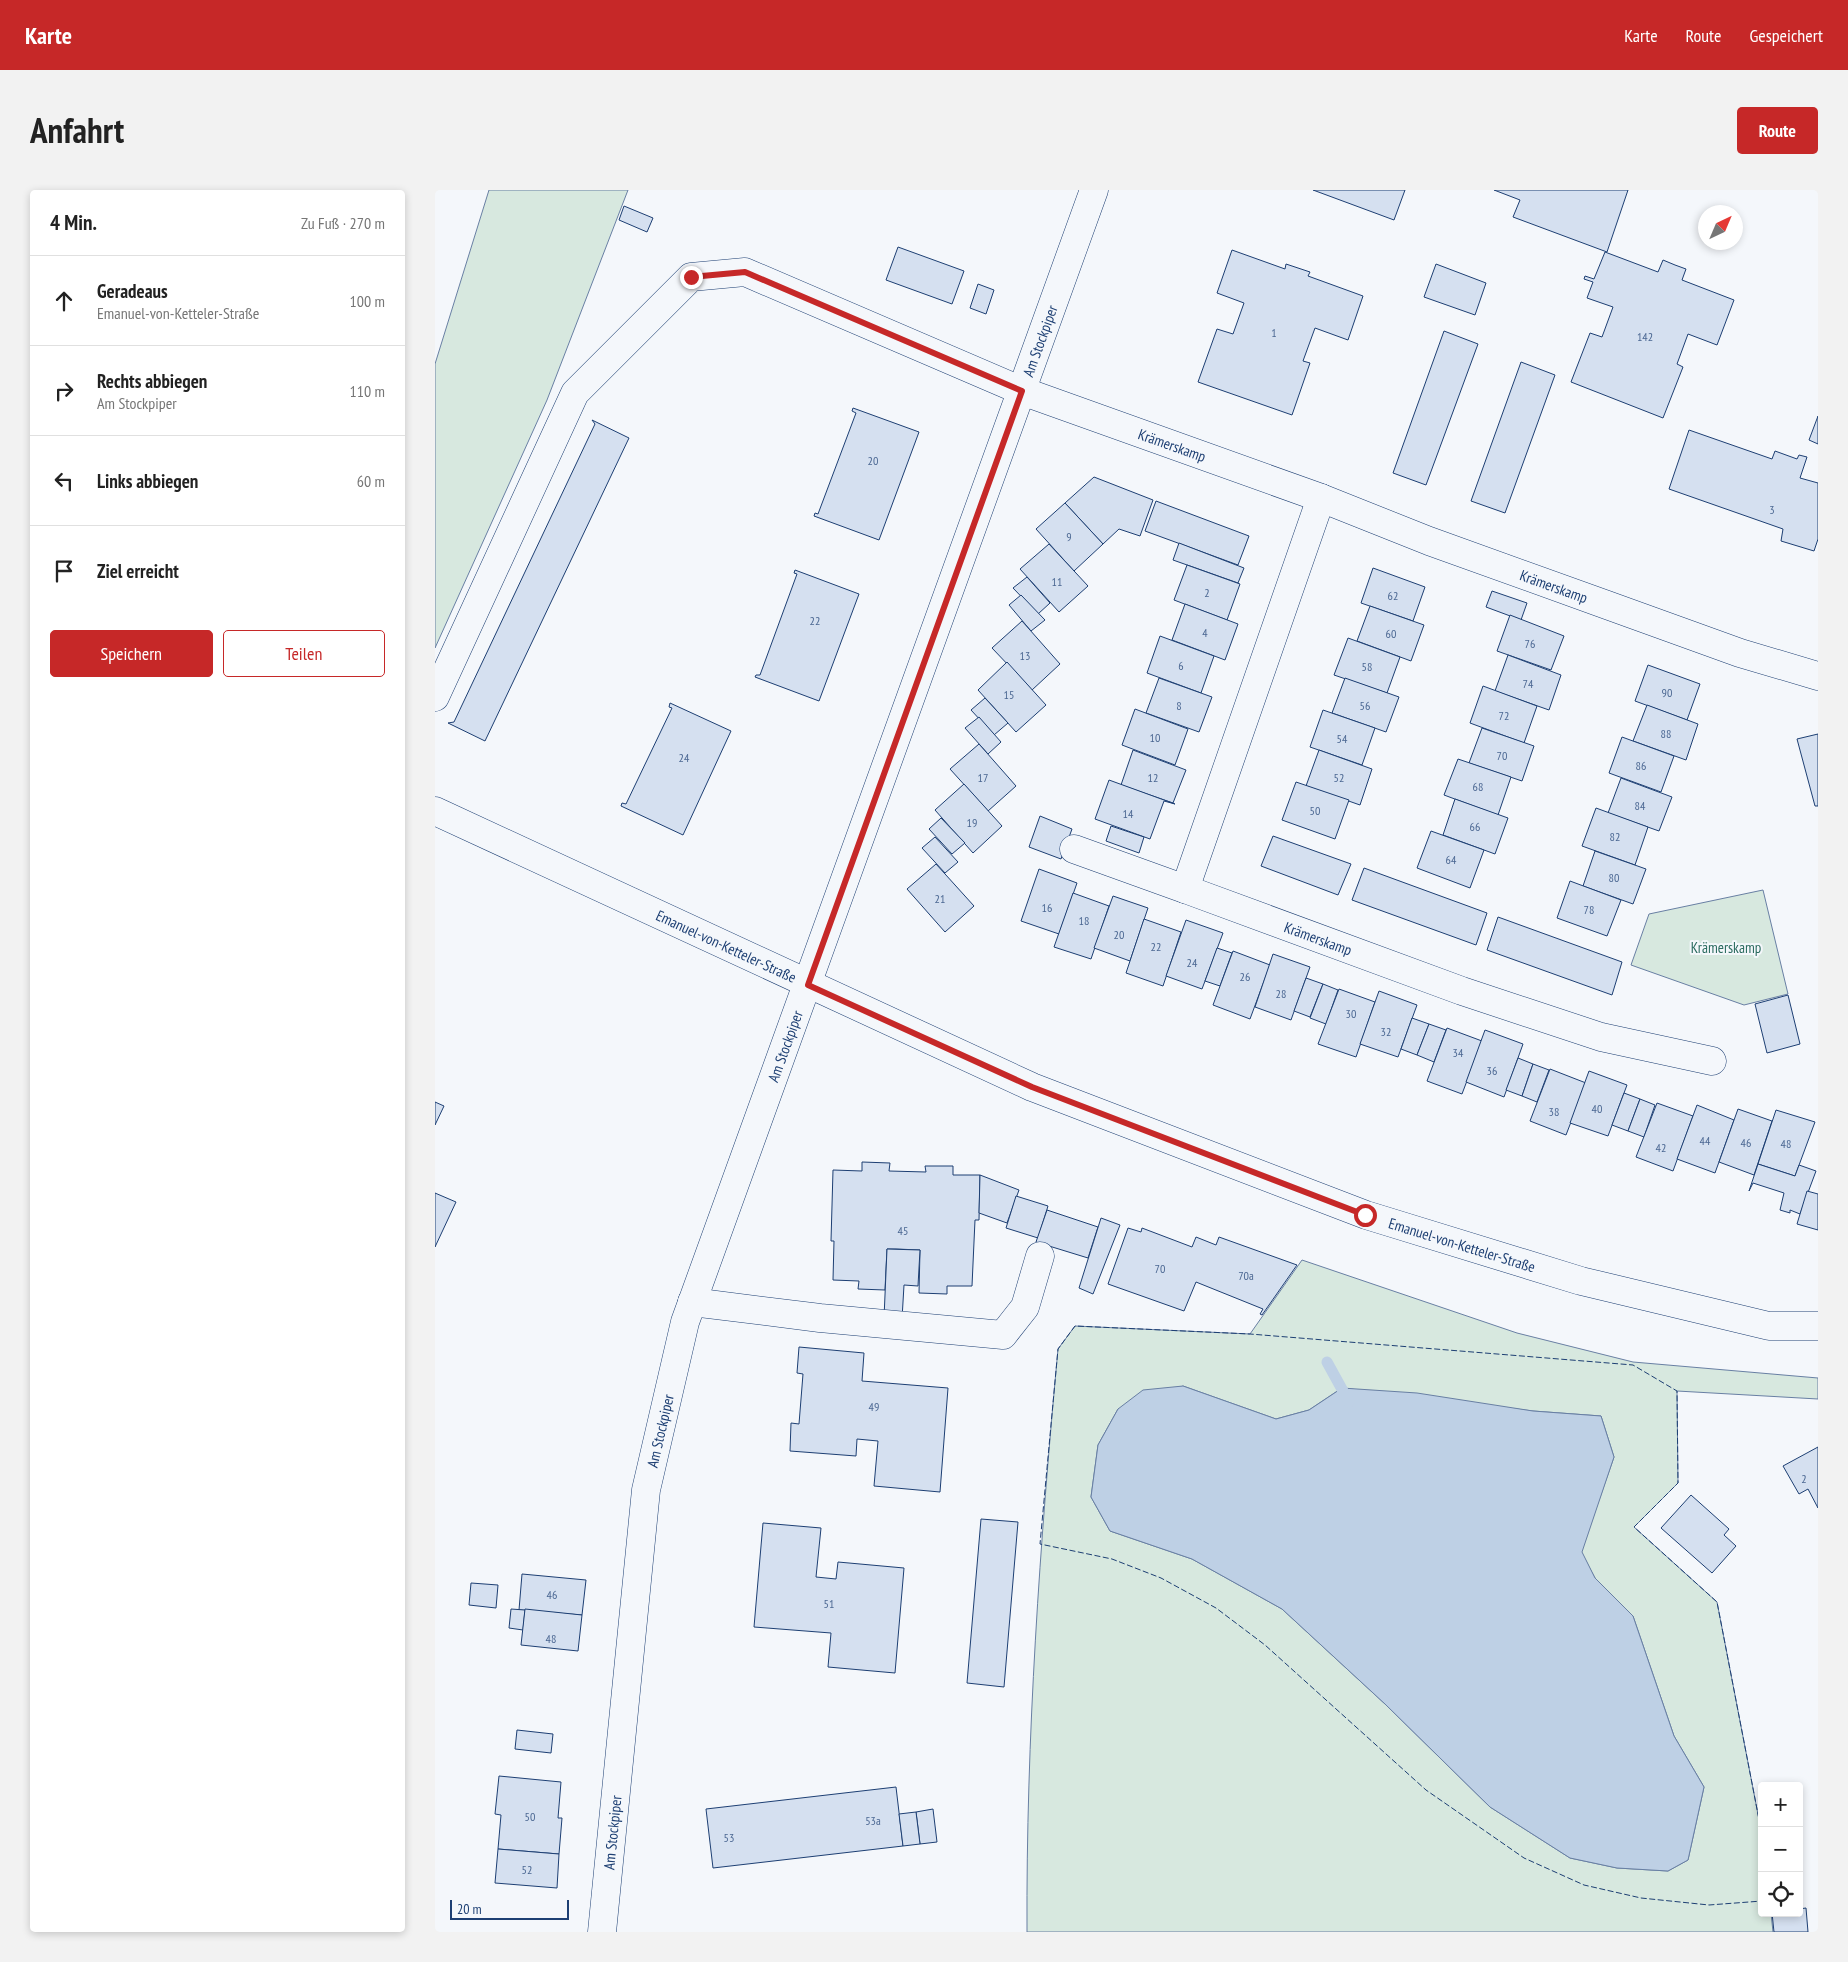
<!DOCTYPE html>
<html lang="de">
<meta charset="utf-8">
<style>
body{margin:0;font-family:"PT Sans Narrow",sans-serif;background:#f2f2f2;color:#222}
.controls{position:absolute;right:15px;bottom:15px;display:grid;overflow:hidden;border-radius:5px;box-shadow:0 2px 8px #0003}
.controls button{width:45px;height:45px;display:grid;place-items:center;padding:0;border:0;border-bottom:1px solid #e0e0e0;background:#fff;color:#222;font:25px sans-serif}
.compass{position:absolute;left:1263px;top:15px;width:45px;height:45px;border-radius:50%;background:#fff;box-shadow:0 2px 8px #0003;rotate:44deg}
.scale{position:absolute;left:15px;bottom:12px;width:119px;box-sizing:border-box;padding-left:5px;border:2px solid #1d3f73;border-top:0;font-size:14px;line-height:18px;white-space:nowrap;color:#1d3f73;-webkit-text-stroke:4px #f4f7fb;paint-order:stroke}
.stop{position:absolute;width:15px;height:15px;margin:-11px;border:4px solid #c62828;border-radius:50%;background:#fff}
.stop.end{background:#c62828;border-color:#fff;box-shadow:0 1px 5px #0008}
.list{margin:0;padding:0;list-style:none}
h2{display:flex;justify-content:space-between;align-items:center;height:65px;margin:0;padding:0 20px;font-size:21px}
h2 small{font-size:16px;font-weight:400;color:#767676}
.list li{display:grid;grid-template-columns:32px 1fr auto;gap:15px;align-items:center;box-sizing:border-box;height:90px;padding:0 20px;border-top:1px solid #e0e0e0}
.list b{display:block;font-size:19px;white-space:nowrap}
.list p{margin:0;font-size:16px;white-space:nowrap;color:#767676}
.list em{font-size:16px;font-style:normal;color:#767676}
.actions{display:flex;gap:10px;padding:15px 20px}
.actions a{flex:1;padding:11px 0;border:1px solid #c62828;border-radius:5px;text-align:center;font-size:18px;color:#c62828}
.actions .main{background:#c62828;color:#fff}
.icon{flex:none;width:28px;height:28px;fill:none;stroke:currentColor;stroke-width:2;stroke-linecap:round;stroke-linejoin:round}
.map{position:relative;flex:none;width:1383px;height:1742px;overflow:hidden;border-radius:5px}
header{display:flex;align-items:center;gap:30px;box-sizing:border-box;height:70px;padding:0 25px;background:#c62828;color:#fff}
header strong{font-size:24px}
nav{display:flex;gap:28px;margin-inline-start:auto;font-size:18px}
.intro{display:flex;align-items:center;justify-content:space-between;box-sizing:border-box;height:120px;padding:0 30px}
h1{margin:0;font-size:35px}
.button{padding:12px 22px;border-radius:5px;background:#c62828;color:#fff;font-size:18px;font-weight:700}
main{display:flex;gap:30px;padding:0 30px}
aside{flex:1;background:#fff;border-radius:5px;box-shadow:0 2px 8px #0003}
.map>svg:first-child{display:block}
</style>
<header>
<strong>Karte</strong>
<nav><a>Karte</a><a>Route</a><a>Gespeichert</a></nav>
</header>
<div class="intro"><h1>Anfahrt</h1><a class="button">Route</a></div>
<main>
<aside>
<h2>4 Min.<small>Zu Fuß · 270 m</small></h2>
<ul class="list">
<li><svg class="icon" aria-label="ahead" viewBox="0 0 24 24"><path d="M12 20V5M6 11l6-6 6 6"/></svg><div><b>Geradeaus</b><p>Emanuel-von-Ketteler-Straße</p></div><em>100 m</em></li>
<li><svg class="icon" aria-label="right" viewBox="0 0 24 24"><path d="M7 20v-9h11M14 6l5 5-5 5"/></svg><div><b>Rechts abbiegen</b><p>Am Stockpiper</p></div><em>110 m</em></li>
<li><svg class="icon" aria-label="left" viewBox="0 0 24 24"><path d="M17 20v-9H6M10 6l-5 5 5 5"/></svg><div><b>Links abbiegen</b></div><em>60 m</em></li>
<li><svg class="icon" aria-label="arrive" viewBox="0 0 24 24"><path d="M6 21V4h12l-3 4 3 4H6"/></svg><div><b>Ziel erreicht</b></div></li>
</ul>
<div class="actions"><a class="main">Speichern</a><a>Teilen</a></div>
</aside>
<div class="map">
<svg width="1383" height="1742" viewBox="0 0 1383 1742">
<rect width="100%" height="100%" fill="#f4f7fb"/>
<g fill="#d7e8df" stroke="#687fa3" fill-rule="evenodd">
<path d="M 54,0 L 193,0 L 112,210 L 0,458 L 0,174 Z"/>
<path d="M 1328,700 L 1353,804 L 1309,815 L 1196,775 L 1214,724 Z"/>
<path d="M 867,1070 L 1082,1143 L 1198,1172 L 1383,1188 L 1383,1209 L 1242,1201 L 1243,1293 L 1199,1337 L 1282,1412 L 1327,1645 L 1327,1723 L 1336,1723 L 1338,1742 L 592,1742 C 591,1547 605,1353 623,1159 L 640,1136 L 815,1144 ZM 748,1196 L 841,1229 L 874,1220 L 907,1198 L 1098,1221 L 1166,1226 L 1179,1267 L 1146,1362 L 1160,1388 L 1198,1426 L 1239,1546 L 1269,1597 L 1253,1670 L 1233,1681 L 1182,1678 L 1135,1668 L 1055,1617 L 950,1514 L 847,1419 L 757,1369 L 675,1341 L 656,1307 L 663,1255 L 683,1219 Z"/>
</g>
<path fill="#bed0e5" stroke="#687fa3" d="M 748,1196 L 841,1229 L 874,1220 L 907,1198 L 982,1203 L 1098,1221 L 1166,1226 L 1179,1267 L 1147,1362 L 1160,1388 L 1198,1426 L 1239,1546 L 1269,1597 L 1253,1670 L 1233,1681 L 1182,1678 L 1135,1668 L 1055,1617 L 950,1514 L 847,1419 L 757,1369 L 675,1341 L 656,1307 L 663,1255 L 683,1219 L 708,1200 Z"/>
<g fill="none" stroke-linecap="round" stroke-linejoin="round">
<path stroke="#bed0e5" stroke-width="11" d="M 892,1172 L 914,1212"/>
</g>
<g fill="#d5e0f0" stroke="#1d3f73">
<path d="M 878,0 L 970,0 L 959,30 Z"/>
<path d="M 1059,0 L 1193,0 L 1172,62 L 1078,27 L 1085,10 Z"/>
<path d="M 189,16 L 218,28 L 212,42 L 184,30 Z"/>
<path d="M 463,57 L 529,81 L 517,114 L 451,90 Z"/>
<path d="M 797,60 L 850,79 L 851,74 L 875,82 L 873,86 L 928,106 L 913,150 L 880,138 L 868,171 L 875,173 L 857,225 L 763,192 L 782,139 L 798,144 L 809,113 L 782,103 Z"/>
<path d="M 1170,62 L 1223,82 L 1228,70 L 1240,75 L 1251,79 L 1247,90 L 1299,110 L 1282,155 L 1253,144 L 1242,174 L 1248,177 L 1228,228 L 1136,192 L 1155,143 L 1167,147 L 1178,117 L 1152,108 L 1158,92 L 1149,89 L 1150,86 L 1159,89 Z"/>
<path d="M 1001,74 L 1051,93 L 1040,125 L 989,107 Z"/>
<path d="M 543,94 L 559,100 L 551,124 L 535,118 Z"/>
<path d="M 1009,141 L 1043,154 L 991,295 L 958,283 Z"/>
<path d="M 1086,172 L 1120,185 L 1070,323 L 1036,311 Z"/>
<path d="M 418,218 L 484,242 L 444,350 L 379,326 L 380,323 L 383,324 L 421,223 L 417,221 Z"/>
<path d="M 1383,226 L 1383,254 L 1374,250 Z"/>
<path d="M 157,230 L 194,248 L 50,551 L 13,533 L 19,532 L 160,234 Z"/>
<path d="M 1254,240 L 1337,269 L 1340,261 L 1362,269 L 1364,265 L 1372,267 L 1365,288 L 1383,293 L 1383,349 L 1379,361 L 1346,351 L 1348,339 L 1234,299 Z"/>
<path d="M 659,287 L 718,310 L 705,346 L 684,339 L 668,354 L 630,313 Z"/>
<path d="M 721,311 L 814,346 L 803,375 L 710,341 Z"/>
<path d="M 630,313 L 668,354 L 639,381 L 601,339 Z"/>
<path d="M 744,353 L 809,378 L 803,393 L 738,370 Z"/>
<path d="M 614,354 L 653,396 L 624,422 L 585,379 Z"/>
<path d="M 752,375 L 805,394 L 792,430 L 739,410 Z"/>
<path d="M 938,378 L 990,397 L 978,431 L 926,413 Z"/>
<path d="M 360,380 L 424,404 L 384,511 L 320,487 L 321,485 L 325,485 L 362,384 L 359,383 Z"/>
<path d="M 592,387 L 615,413 L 603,424 L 578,398 Z"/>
<path d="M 1057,401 L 1092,413 L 1086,430 L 1051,417 Z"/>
<path d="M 586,405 L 610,430 L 596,441 L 574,415 Z"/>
<path d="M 750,414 L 803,434 L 790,470 L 737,450 Z"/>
<path d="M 935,416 L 989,435 L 976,471 L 922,451 Z"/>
<path d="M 1075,425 L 1129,446 L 1116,480 L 1062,461 Z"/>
<path d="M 587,431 L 625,474 L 597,500 L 557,458 Z"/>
<path d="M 725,446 L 779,466 L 766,503 L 712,483 Z"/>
<path d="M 913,448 L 965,467 L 952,503 L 899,485 Z"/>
<path d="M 1073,465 L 1126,485 L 1114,520 L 1060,501 Z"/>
<path d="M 572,472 L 611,515 L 581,542 L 543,500 Z"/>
<path d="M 1213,475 L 1265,494 L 1252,530 L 1200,511 Z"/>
<path d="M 724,488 L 777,507 L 764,542 L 711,523 Z"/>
<path d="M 910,488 L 964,507 L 951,542 L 897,523 Z"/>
<path d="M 1048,496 L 1102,516 L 1089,553 L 1035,533 Z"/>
<path d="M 550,508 L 573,533 L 559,545 L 536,520 Z"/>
<path d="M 235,513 L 296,541 L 248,645 L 186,616 L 187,613 L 191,614 L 237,518 L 234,517 Z"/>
<path d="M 1212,515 L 1263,534 L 1251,570 L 1198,551 Z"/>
<path d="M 700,519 L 753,539 L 740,575 L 687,555 Z"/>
<path d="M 888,520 L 940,538 L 927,575 L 875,557 Z"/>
<path d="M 544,527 L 566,552 L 553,564 L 530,538 Z"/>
<path d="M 1047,538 L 1099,556 L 1087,591 L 1034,573 Z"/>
<path d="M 1383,544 L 1383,616 L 1380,616 L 1362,549 Z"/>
<path d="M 1187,547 L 1239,566 L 1226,602 L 1174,583 Z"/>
<path d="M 544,554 L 581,596 L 553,621 L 515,579 Z"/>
<path d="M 698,560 L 751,580 L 738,613 L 686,595 Z"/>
<path d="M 884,560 L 937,579 L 925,615 L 871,596 Z"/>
<path d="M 1023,569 L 1076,587 L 1063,625 L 1009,605 Z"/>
<path d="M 1186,588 L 1237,607 L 1224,641 L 1173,623 Z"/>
<path d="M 674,590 L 740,614 L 729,611 L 715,649 L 660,629 Z"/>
<path d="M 861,592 L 914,610 L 900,649 L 847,630 Z"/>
<path d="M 529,594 L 567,636 L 538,663 L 500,620 Z"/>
<path d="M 1020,609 L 1073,628 L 1060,664 L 1008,645 Z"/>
<path d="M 1161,618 L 1213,637 L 1200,675 L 1147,656 Z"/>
<path d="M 605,626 L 637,639 L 626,669 L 594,657 Z"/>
<path d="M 506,628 L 530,653 L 517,664 L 494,639 Z"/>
<path d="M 676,636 L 709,647 L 704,663 L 671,651 Z"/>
<path d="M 996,641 L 1049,660 L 1035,698 L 982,678 Z"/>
<path d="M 838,646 L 916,674 L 903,705 L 826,676 Z"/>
<path d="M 500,647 L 523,672 L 510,683 L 487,658 Z"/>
<path d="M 1160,661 L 1211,679 L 1198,714 L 1148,696 Z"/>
<path d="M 501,674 L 539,716 L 510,742 L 472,699 Z"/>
<path d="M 929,678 L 1052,723 L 1041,755 L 917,710 Z"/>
<path d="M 604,679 L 642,693 L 624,744 L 586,731 Z"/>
<path d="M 1135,691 L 1186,710 L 1172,746 L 1122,728 Z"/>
<path d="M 638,703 L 674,716 L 656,769 L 619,757 Z"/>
<path d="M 678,706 L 713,718 L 695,771 L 659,758 Z"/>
<path d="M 1063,727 L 1187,772 L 1177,805 L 1052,760 Z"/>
<path d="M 709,729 L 746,742 L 728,796 L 691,783 Z"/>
<path d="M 751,730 L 788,743 L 767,799 L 731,786 Z"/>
<path d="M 782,758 L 797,763 L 785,796 L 770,791 Z"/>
<path d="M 798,761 L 835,775 L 815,829 L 778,815 Z"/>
<path d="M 838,764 L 875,777 L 856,830 L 820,817 Z"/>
<path d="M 871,788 L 888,794 L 875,827 L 859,821 Z"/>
<path d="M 888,794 L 903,800 L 891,834 L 875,828 Z"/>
<path d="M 904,799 L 940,812 L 921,867 L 883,854 Z"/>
<path d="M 944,801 L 982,815 L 963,867 L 925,854 Z"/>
<path d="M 1353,805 L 1365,854 L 1332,863 L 1320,814 Z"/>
<path d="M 977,828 L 994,834 L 982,865 L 966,859 Z"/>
<path d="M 994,834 L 1011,840 L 999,872 L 982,865 Z"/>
<path d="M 1012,838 L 1047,851 L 1027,904 L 992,891 Z"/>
<path d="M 1050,840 L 1088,854 L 1069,907 L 1031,892 Z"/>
<path d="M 1083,868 L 1098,874 L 1087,906 L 1071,900 Z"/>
<path d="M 1098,874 L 1114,880 L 1102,912 L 1087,906 Z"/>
<path d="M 1115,879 L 1151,893 L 1131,945 L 1095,931 Z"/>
<path d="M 1154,881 L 1192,895 L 1173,946 L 1135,933 Z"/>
<path d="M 1189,903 L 1205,909 L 1193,941 L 1177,935 Z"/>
<path d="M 1205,909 L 1220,915 L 1209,947 L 1193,941 Z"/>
<path d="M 0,912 L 9,916 L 0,935 Z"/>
<path d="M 1222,913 L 1258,926 L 1238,981 L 1201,967 Z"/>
<path d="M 1262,915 L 1299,930 L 1280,983 L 1242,969 Z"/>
<path d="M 1303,919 L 1337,931 L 1319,985 L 1284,972 Z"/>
<path d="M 1341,920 L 1380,932 L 1360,986 L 1323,974 Z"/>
<path d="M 427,972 L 455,973 L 454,981 L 491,982 L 490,976 L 518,976 L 518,985 L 545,985 L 544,1030 L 540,1030 L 537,1096 L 512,1096 L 512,1104 L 484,1103 L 485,1060 L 461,1059 L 452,1059 L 450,1100 L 423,1099 L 424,1091 L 398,1090 L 399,1051 L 396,1051 L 398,980 L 427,981 Z"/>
<path d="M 1323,974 L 1360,986 L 1364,975 L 1381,981 L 1365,1024 L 1355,1020 L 1355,1023 L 1345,1020 L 1349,1003 L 1318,993 L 1314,1001 Z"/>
<path d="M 545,985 L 584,1000 L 572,1033 L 544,1023 Z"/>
<path d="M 1372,1001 L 1383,1004 L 1383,1040 L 1362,1034 Z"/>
<path d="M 0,1003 L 21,1012 L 0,1057 Z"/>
<path d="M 581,1006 L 613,1016 L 603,1048 L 571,1038 Z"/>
<path d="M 612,1020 L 663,1037 L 653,1068 L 601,1052 Z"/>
<path d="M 666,1028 L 685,1035 L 658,1104 L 644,1098 Z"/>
<path d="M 693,1038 L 706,1042 L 707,1038 L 757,1057 L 761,1047 L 781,1055 L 784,1047 L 862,1075 L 827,1125 L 825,1124 L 828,1119 L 761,1092 L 749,1121 L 673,1094 Z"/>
<path d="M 452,1059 L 485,1060 L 483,1096 L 469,1095 L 467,1129 L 449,1128 Z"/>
<path d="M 364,1157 L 429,1163 L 427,1191 L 513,1198 L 505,1302 L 439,1296 L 443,1251 L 422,1249 L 421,1266 L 355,1261 L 356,1233 L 364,1234 L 368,1184 L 362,1183 Z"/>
<path d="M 1383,1257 L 1383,1318 L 1373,1299 L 1364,1304 L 1348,1276 Z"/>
<path d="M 1256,1305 L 1294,1339 L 1289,1345 L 1301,1356 L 1277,1383 L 1226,1338 Z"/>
<path d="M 546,1329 L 583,1332 L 569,1497 L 532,1493 Z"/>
<path d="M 328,1333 L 386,1338 L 381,1387 L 401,1389 L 403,1372 L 469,1378 L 460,1483 L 393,1477 L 396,1443 L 319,1437 Z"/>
<path d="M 87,1384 L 151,1390 L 147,1425 L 84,1420 Z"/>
<path d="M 36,1393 L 63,1395 L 61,1418 L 34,1415 Z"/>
<path d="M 76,1419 L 90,1420 L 88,1440 L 74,1438 Z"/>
<path d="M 90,1419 L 147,1425 L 143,1461 L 86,1455 Z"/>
<path d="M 82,1540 L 118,1544 L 116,1563 L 80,1559 Z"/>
<path d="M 64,1586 L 126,1592 L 123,1628 L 127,1628 L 124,1664 L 63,1659 L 66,1625 L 60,1624 Z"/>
<path d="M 461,1597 L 468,1656 L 278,1678 L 271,1619 Z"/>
<path d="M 498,1619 L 502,1652 L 485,1654 L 481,1622 Z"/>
<path d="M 481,1622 L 485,1654 L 468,1656 L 464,1624 Z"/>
<path d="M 63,1659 L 124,1664 L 122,1698 L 60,1693 Z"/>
<path d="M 1371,1718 L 1373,1742 L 1339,1742 L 1337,1723 L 1364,1723 L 1364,1719 Z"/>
</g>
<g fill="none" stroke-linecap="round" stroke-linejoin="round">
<g stroke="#1d3f73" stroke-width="29">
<g id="minor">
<path id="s1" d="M 0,507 L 140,203 L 256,87 L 310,82 L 587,201 L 886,308 L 994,351 L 1172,415 L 1305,463 L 1383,486"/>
<path d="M 639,659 L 750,699 L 886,308"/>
<path id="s2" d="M 750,699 L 1027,801 L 1166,847 L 1277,871"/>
<path d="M 257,1112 L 385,1128 L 568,1145 L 590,1117 L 605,1066"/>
<path id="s3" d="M 167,1742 L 211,1300 L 250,1132 L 659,0"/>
</g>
</g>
<g stroke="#1d3f73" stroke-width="29">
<g id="major">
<path id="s4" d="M 0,621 L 597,897 L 931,1025 L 1146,1091 L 1334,1136 L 1383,1136"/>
</g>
</g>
<use href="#minor" stroke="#f4f7fb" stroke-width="28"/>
<use href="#major" stroke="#f4f7fb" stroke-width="28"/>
<path stroke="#1d3f73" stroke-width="1" stroke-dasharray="6 2.5" stroke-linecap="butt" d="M 1327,1645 L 1282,1412 L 1199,1337 L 1243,1293 L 1242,1201 L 1198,1175 L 815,1144 L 640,1136 L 623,1159 L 605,1354 L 677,1369 L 726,1388 L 781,1418 L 830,1455 L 991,1600 L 1089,1668 L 1149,1695 L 1206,1708 L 1274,1715 L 1327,1711"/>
</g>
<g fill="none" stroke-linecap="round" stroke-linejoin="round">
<path stroke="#c62828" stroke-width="6" d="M 256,87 L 310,82 L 587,201 L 373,795 L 597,897 L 930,1025"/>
</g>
<g text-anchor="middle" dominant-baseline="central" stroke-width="4" stroke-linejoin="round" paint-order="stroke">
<g font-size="12" fill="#4b6792">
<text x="839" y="142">1</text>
<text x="1210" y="146">142</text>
<text x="438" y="270">20</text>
<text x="1337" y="319">3</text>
<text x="634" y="346">9</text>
<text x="622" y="391">11</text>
<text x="772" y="402">2</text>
<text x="958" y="405">62</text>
<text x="380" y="430">22</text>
<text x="770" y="442">4</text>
<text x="956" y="443">60</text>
<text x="1095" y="453">76</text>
<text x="590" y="465">13</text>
<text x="746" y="475">6</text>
<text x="932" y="476">58</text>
<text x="1093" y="493">74</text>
<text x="1232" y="502">90</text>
<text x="574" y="504">15</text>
<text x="744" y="515">8</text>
<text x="930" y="515">56</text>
<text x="1069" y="525">72</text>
<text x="1231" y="543">88</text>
<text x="720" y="547">10</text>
<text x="907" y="548">54</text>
<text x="1067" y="565">70</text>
<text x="249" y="567">24</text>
<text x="1206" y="575">86</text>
<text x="548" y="587">17</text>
<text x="718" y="587">12</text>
<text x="904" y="587">52</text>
<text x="1043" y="596">68</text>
<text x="1205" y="615">84</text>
<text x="880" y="620">50</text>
<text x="693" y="623">14</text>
<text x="537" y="632">19</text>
<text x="1040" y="636">66</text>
<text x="1180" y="646">82</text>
<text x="1016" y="669">64</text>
<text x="1179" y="687">80</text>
<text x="505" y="708">21</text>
<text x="612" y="717">16</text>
<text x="1154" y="719">78</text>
<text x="649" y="730">18</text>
<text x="684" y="744">20</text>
<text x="721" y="756">22</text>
<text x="757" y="772">24</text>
<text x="810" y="786">26</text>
<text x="846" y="803">28</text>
<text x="916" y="823">30</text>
<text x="951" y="841">32</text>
<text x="1023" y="862">34</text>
<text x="1057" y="880">36</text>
<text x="1162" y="918">40</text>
<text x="1119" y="921">38</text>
<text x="1270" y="950">44</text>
<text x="1311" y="952">46</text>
<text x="1351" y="953">48</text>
<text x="1226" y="957">42</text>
<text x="468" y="1040">45</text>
<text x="725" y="1078">70</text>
<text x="811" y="1085">70a</text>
<text x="439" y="1216">49</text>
<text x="1369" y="1288">2</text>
<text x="117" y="1404">46</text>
<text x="394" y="1413">51</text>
<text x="116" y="1448">48</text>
<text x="95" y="1626">50</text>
<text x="438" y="1630">53a</text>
<text x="294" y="1647">53</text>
<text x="92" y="1679">52</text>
</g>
<g font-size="15" fill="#1d3f73" stroke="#f4f7fb">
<text stroke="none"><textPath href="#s3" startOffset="1660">Am Stockpiper</textPath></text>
<text stroke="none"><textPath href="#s1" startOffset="1014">Krämerskamp</textPath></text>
<text stroke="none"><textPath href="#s1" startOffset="1421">Krämerskamp</textPath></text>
<text stroke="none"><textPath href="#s2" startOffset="142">Krämerskamp</textPath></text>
<text stroke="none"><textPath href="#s4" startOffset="321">Emanuel-von-Ketteler-Straße</textPath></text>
<text stroke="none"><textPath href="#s3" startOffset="910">Am Stockpiper</textPath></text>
<text stroke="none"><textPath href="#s4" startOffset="1116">Emanuel-von-Ketteler-Straße</textPath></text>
<text stroke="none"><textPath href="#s3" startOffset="505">Am Stockpiper</textPath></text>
<text stroke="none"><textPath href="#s3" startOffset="100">Am Stockpiper</textPath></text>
</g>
<g font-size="15" fill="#2c6c60" stroke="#f4f7fb">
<text x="1291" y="757">Krämerskamp</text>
</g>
</g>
</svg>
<div class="controls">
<button>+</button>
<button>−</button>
<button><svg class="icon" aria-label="locate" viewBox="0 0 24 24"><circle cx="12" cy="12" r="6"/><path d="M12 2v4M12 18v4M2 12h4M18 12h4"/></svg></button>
</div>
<svg class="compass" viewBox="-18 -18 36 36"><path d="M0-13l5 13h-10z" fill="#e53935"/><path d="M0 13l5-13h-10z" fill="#767676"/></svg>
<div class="scale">20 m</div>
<div class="stop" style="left:930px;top:1025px"></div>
<div class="stop end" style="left:256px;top:87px"></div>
</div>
</main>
